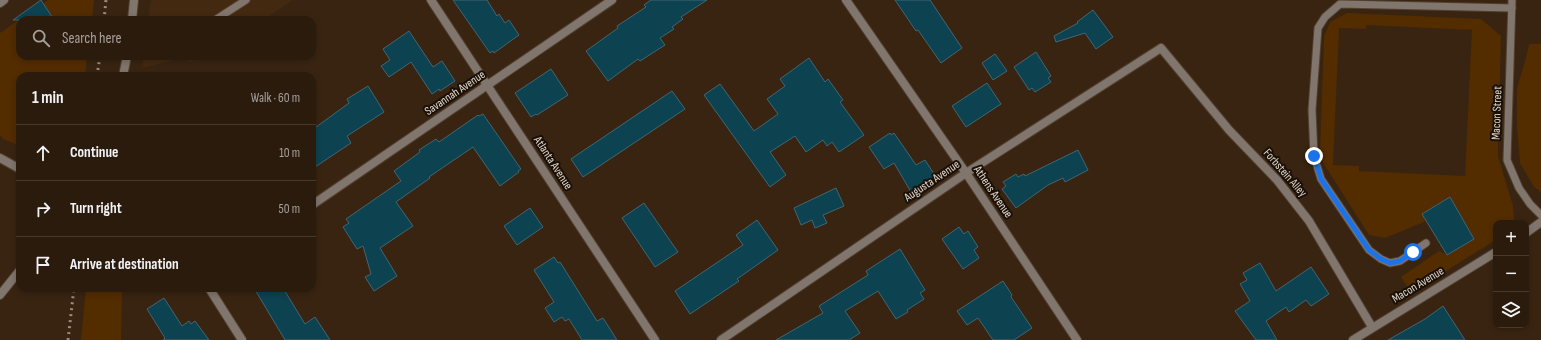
<!DOCTYPE html>
<meta charset="utf-8">
<style>
body{margin:0;font-family:"Sofia Sans Condensed",sans-serif;background:#332416;color:#f1f3f6}
.controls{position:absolute;right:12px;bottom:12px;display:grid;overflow:hidden;border-radius:8px;box-shadow:0 2px 6px #0003}
.controls button{width:36px;height:36px;display:grid;place-items:center;padding:0;border:0;border-bottom:1px solid #47392e;background:#2b1b0d;color:#f1f3f6;font:20px sans-serif}
.stop{position:absolute;width:12px;height:12px;margin:-9px;border:3px solid #1a73e8;border-radius:50%;background:#fff}
.stop.end{background:#1a73e8;border-color:#fff;box-shadow:0 1px 4px #0008}
.list{margin:0;padding:0;list-style:none}
h2{display:flex;justify-content:space-between;align-items:center;height:52px;margin:0;padding:0 16px;font-size:17px}
h2 small{font-size:13px;font-weight:400;color:#a6a19d}
.list li{display:grid;grid-template-columns:26px 1fr auto;gap:12px;align-items:center;box-sizing:border-box;height:56px;padding:0 16px;border-top:1px solid #47392e}
.list b{display:block;font-size:15px;white-space:nowrap}
.list em{font-size:13px;font-style:normal;color:#a6a19d}
.icon{flex:none;width:22px;height:22px;fill:none;stroke:currentColor;stroke-width:2;stroke-linecap:round;stroke-linejoin:round}
.map{position:relative;flex:none;width:1541px;height:340px;overflow:hidden}
.search{position:absolute;background:#2b1b0d;box-shadow:0 2px 6px #0003;left:16px;top:16px;width:300px;height:44px;display:flex;align-items:center;gap:10px;box-sizing:border-box;padding:0 14px;border-radius:12px;color:#a6a19d;font-size:15px}
.panel{position:absolute;background:#2b1b0d;box-shadow:0 2px 6px #0003;left:16px;top:72px;width:300px;height:220px;border-radius:12px}
.map>svg:first-child{display:block}
</style>
<div class="map">
<svg width="1541" height="340" viewBox="0 0 1541 340">
<rect width="100%" height="100%" fill="#392411"/>
<g fill="#442911">
<path d="M 151,0 L 293,0 L 263,20 L 148,20 Z"/>
<path d="M 143,56 L 202,56 L 191,62 L 182,58 L 142,68 Z"/>
</g>
<g fill="#532c00" fill-rule="evenodd">
<path d="M 48,0 L 94,0 L 92,20 L 20,20 L 20,56 L 87,56 L 85,76 L 20,76 L 20,146 L 3,139 L 0,135 L 0,33 Z"/>
<path d="M 1347,13 L 1481,19 L 1501,36 L 1498,156 L 1513,206 L 1514,221 L 1512,223 L 1496,223 L 1496,239 L 1494,241 L 1411,293 L 1401,277 L 1439,251 L 1447,255 L 1464,222 L 1450,197 L 1422,214 L 1426,220 L 1424,222 L 1385,238 L 1369,235 L 1322,161 L 1320,152 L 1324,36 L 1330,22 ZM 1366,25 L 1472,30 L 1465,176 L 1359,171 L 1359,166 L 1333,165 L 1339,28 L 1366,29 Z"/>
<path d="M 1529,44 L 1541,44 L 1541,192 L 1534,187 L 1520,163 L 1517,127 L 1517,88 L 1526,58 Z"/>
<path d="M 86,288 L 122,288 L 121,340 L 81,340 Z"/>
</g>
<g fill="#0d4251" stroke="#426671">
<path d="M 41,0 L 54,20 L 13,20 Z"/>
<path d="M 453,0 L 487,0 L 497,16 L 499,14 L 505,23 L 509,20 L 519,35 L 494,53 L 493,51 L 490,53 Z"/>
<path d="M 651,0 L 707,0 L 681,17 L 683,19 L 672,27 L 674,29 L 660,38 L 665,45 L 640,61 L 638,59 L 608,81 L 586,51 L 618,28 L 617,26 L 646,7 L 644,5 Z"/>
<path d="M 895,0 L 930,0 L 962,48 L 941,63 L 918,30 L 916,31 Z"/>
<path d="M 1093,10 L 1113,37 L 1096,49 L 1085,33 L 1056,42 L 1054,36 L 1078,23 L 1077,22 Z"/>
<path d="M 409,31 L 433,67 L 442,61 L 455,81 L 440,91 L 439,89 L 432,94 L 411,62 L 389,77 L 381,66 L 390,60 L 383,49 Z"/>
<path d="M 1036,52 L 1051,76 L 1048,78 L 1051,82 L 1035,92 L 1032,88 L 1029,90 L 1014,67 Z"/>
<path d="M 995,54 L 1007,71 L 993,80 L 982,63 Z"/>
<path d="M 809,58 L 825,82 L 828,79 L 843,100 L 840,102 L 864,135 L 839,152 L 832,142 L 827,146 L 823,140 L 806,152 L 795,136 L 770,152 L 786,175 L 770,187 L 704,95 L 720,84 L 754,131 L 778,114 L 767,99 L 785,86 L 780,79 Z"/>
<path d="M 551,69 L 568,95 L 537,115 L 536,114 L 531,117 L 515,93 Z"/>
<path d="M 987,83 L 1001,104 L 966,127 L 952,106 Z"/>
<path d="M 368,86 L 384,112 L 347,136 L 351,143 L 312,169 L 312,130 L 349,103 L 347,99 Z"/>
<path d="M 672,91 L 685,109 L 583,177 L 571,159 Z"/>
<path d="M 483,114 L 521,169 L 518,171 L 519,172 L 500,186 L 473,147 L 429,177 L 430,178 L 396,202 L 413,226 L 380,248 L 397,276 L 374,291 L 365,277 L 371,274 L 363,246 L 357,249 L 343,227 L 349,223 L 346,219 L 401,181 L 394,171 L 420,152 L 419,150 L 436,139 L 439,142 L 478,115 L 479,116 Z"/>
<path d="M 890,133 L 891,135 L 894,133 L 916,165 L 925,160 L 936,177 L 911,192 L 894,163 L 884,169 L 869,147 Z"/>
<path d="M 1078,150 L 1088,170 L 1065,182 L 1063,178 L 1048,185 L 1016,208 L 1002,189 L 1006,186 L 1003,182 L 1016,174 L 1018,177 L 1024,174 L 1025,176 Z"/>
<path d="M 836,188 L 844,206 L 823,215 L 827,223 L 815,228 L 812,220 L 801,225 L 794,208 Z"/>
<path d="M 1450,197 L 1474,239 L 1447,255 L 1422,214 Z"/>
<path d="M 644,203 L 678,252 L 655,267 L 622,218 Z"/>
<path d="M 530,208 L 543,227 L 517,245 L 504,226 Z"/>
<path d="M 757,220 L 778,250 L 737,279 L 739,281 L 690,314 L 675,291 L 743,245 L 736,235 Z"/>
<path d="M 959,227 L 964,234 L 968,231 L 978,247 L 974,250 L 979,258 L 963,269 L 942,239 Z"/>
<path d="M 900,249 L 925,290 L 920,293 L 924,299 L 907,310 L 908,312 L 896,319 L 878,291 L 845,311 L 860,333 L 849,340 L 776,340 L 823,313 L 819,306 L 868,275 L 866,271 Z"/>
<path d="M 554,257 L 558,263 L 560,262 L 597,321 L 603,318 L 617,340 L 582,340 L 569,319 L 565,321 L 562,317 L 554,322 L 545,308 L 554,302 L 534,270 Z"/>
<path d="M 1260,263 L 1276,291 L 1311,267 L 1329,294 L 1311,306 L 1306,300 L 1289,312 L 1286,307 L 1266,321 L 1277,340 L 1256,340 L 1235,311 L 1250,301 L 1240,284 L 1247,280 L 1243,273 Z"/>
<path d="M 1003,281 L 1012,295 L 1011,297 L 1032,328 L 1014,340 L 993,340 L 978,318 L 967,325 L 957,311 Z"/>
<path d="M 254,288 L 283,288 L 305,324 L 315,317 L 330,340 L 285,340 Z"/>
<path d="M 164,298 L 182,326 L 189,321 L 191,324 L 195,321 L 209,340 L 163,340 L 165,338 L 147,309 Z"/>
<path d="M 1443,306 L 1465,340 L 1388,340 L 1425,319 Z"/>
</g>
<g fill="none" stroke-linecap="round" stroke-linejoin="round">
<g stroke="#54402f" stroke-width="9">
<g id="service">
<path d="M 1512,0 L 1507,160 L 1519,188 L 1530,204 L 1541,215"/>
<path d="M 215,20 L 246,0"/>
<path d="M 1426,243 L 1400,261 L 1390,263 L 1381,259 L 1369,250 L 1321,179 L 1314,156 L 1312,110 L 1318,28 L 1325,17 L 1340,4 L 1512,8"/>
</g>
</g>
<g stroke="#54402f" stroke-width="10">
<g id="minor">
<path d="M 431,0 L 655,340"/>
<path d="M 846,0 L 966,173 L 1077,340"/>
<path d="M 0,158 L 20,169"/>
<path d="M 312,205 L 612,0"/>
<path d="M 1526,233 L 1541,222"/>
<path d="M 0,295 L 20,270"/>
<path d="M 721,340 L 966,173 L 1161,48 L 1229,130 L 1277,180 L 1309,221 L 1372,327"/>
<path d="M 1353,340 L 1496,252"/>
</g>
</g>
<g stroke="#54402f" stroke-width="10">
<g id="tertiary">
<path d="M 0,3 L 4,0"/>
<path d="M 132,20 L 134,0"/>
<path d="M 123,76 L 127,56"/>
<path d="M 209,288 L 242,340"/>
</g>
</g>
<use href="#service" stroke="#81766d" stroke-width="7"/>
<use href="#minor" stroke="#81766d" stroke-width="8"/>
<use href="#tertiary" stroke="#81766d" stroke-width="8"/>
<g stroke="#9c8b7c" stroke-width="3" stroke-dasharray="2 4" stroke-linecap="butt">
<path d="M 104,20 L 106,0"/>
<path d="M 97,76 L 100,56"/>
<path d="M 68,340 L 74,288"/>
</g>
</g>
<g fill="none" stroke-linecap="round" stroke-linejoin="round">
<path stroke="#1a73e8" stroke-width="5" d="M 1314,156 L 1321,179 L 1369,250 L 1381,259 L 1390,263 L 1400,261 L 1413,252"/>
</g>
<g text-anchor="middle" dominant-baseline="central" stroke-width="4" stroke-linejoin="round" paint-order="stroke">
<g font-size="12" fill="#e4d6ca" stroke="#191008">
<text transform="translate(455 93) rotate(-34)">Savannah Avenue</text>
<text transform="translate(1497 113) rotate(-88)">Macon Street</text>
<text transform="translate(553 163) rotate(57)">Atlanta Avenue</text>
<text transform="translate(1285 173) rotate(49)">Forbstein Alley</text>
<text transform="translate(932 181) rotate(-34)">Augusta Avenue</text>
<text transform="translate(993 192) rotate(56)">Athens Avenue</text>
<text transform="translate(1418 285) rotate(-31)">Macon Avenue</text>
</g>
</g>
</svg>
<div class="controls">
<button>+</button>
<button>−</button>
<button><svg class="icon" aria-label="layers" viewBox="0 0 24 24"><path d="M12 4l9 5-9 5-9-5zM3 14l9 5 9-5"/></svg></button>
</div>
<div class="stop" style="left:1413px;top:252px"></div>
<div class="stop end" style="left:1314px;top:156px"></div>
<div class="search"><svg class="icon" aria-label="search" viewBox="0 0 24 24"><circle cx="10" cy="10" r="6"/><path d="M15 15l6 6"/></svg>Search here</div>
<section class="panel">
<h2>1 min<small>Walk · 60 m</small></h2>
<ul class="list">
<li><svg class="icon" aria-label="ahead" viewBox="0 0 24 24"><path d="M12 20V5M6 11l6-6 6 6"/></svg><div><b>Continue</b></div><em>10 m</em></li>
<li><svg class="icon" aria-label="right" viewBox="0 0 24 24"><path d="M7 20v-9h11M14 6l5 5-5 5"/></svg><div><b>Turn right</b></div><em>50 m</em></li>
<li><svg class="icon" aria-label="arrive" viewBox="0 0 24 24"><path d="M6 21V4h12l-3 4 3 4H6"/></svg><div><b>Arrive at destination</b></div></li>
</ul>
</section>
</div>
